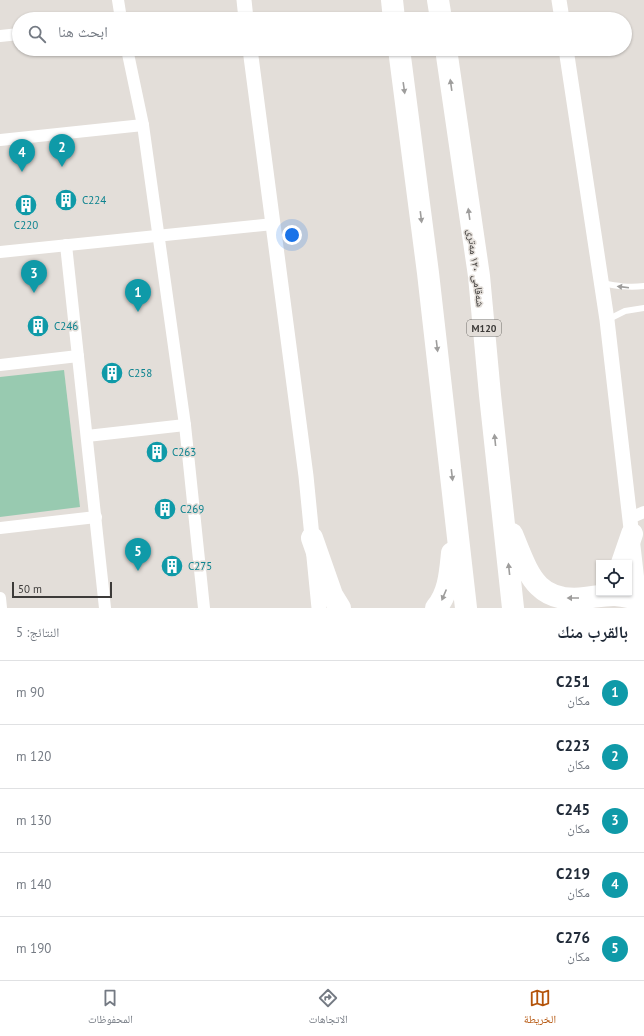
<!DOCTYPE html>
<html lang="ar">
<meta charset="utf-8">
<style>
body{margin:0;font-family:"PT Sans","Noto Naskh Arabic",sans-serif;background:#f6f6f7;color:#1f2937;direction:rtl}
.controls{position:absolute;right:12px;bottom:12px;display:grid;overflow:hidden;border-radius:0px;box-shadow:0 1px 3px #0004}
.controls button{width:36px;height:36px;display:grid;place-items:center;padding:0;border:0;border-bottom:1px solid #e0e1e3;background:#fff;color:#1f2937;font:20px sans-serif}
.scale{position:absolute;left:12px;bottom:10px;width:100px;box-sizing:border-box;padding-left:4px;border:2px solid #3d3b39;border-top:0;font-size:11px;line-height:14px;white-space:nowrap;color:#3d3b39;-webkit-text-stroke:3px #e3ded9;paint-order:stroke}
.you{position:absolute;left:292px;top:235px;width:14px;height:14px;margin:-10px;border:3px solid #fff;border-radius:50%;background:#1a73e8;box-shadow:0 0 0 6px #1a73e833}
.badge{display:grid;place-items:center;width:26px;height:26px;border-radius:50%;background:#b45309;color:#fff;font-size:13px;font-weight:700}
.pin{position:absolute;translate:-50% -33px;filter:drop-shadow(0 1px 2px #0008)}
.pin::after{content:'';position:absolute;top:21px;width:14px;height:12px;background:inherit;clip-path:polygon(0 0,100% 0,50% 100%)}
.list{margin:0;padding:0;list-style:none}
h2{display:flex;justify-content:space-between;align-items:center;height:52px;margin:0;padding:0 16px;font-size:17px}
h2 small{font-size:13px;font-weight:400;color:#747a83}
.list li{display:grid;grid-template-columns:26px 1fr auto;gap:12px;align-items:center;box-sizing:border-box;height:64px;padding:0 16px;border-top:1px solid #e0e1e3}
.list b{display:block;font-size:15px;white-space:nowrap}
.list p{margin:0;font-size:13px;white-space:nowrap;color:#747a83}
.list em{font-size:13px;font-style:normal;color:#747a83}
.icon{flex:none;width:22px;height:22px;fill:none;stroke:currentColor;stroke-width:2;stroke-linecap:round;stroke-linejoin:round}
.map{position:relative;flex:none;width:644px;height:608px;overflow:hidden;direction:ltr}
.search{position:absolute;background:#fff;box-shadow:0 1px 3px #0004;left:12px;right:12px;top:12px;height:44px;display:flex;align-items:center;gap:10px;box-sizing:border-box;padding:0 14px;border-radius:22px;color:#747a83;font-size:15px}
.sheet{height:372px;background:#fff}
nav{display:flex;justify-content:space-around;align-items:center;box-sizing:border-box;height:56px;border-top:1px solid #e0e1e3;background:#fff;font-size:11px;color:#747a83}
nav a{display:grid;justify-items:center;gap:2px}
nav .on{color:#b45309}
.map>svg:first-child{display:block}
</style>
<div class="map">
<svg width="644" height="608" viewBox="0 0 644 608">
<rect width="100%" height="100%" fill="#e3ded9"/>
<path fill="#98cab0" d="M 64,370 L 80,507 L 0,517 L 0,377 Z"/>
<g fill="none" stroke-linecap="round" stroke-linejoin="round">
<g stroke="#fff" stroke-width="6">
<path d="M 602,283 C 617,286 629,288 644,286"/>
<path d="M 607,320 L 625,311 L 644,308"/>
</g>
<g stroke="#fff" stroke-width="12">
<path d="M 118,0 L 121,19"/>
<path d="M 0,36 L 19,34"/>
<path d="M 127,49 L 143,125 L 185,425 L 204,608"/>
<path d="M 0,140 L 143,125"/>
<path d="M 66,245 L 105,608"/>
<path d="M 0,252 L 273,224"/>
<path d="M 0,365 L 78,356"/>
<path d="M 87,436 L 185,425"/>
<path d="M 630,518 L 644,512"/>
<path d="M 0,528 L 96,517"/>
<path d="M 0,598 L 1,608"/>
</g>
<g stroke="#fff" stroke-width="15">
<path d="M 244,0 L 246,19"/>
<path d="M 559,0 L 562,19"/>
<path d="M 250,49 L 306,476 L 319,608"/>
<path d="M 566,49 L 607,320 L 640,607"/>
</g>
<g stroke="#fff" stroke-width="22">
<path d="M 392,0 L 394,19"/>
<path d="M 438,0 L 441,19"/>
<path d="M 399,49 L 428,273 L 466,608"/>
<path d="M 446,49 L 479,276 L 490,395 L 513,608"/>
<path d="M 512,534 C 528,572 535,604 585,598 C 608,595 615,592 639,600"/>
<path d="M 312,538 L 332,595 L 340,608"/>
<path d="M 622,563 L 632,534"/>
<path d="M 436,608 C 449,593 450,572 452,553"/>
</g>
</g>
<defs><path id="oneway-solid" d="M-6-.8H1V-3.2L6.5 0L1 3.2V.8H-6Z"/></defs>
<g fill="#9e9d9c">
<use href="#oneway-solid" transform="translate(451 85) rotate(-98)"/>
<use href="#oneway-solid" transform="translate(404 88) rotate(82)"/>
<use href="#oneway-solid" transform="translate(469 214) rotate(-98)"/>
<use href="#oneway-solid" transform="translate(421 217) rotate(83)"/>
<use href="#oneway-solid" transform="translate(623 287) rotate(-173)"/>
<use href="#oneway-solid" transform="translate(437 346) rotate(83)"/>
<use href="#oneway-solid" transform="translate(495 440) rotate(-96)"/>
<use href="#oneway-solid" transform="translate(452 475) rotate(83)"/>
<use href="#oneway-solid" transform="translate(509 569) rotate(-96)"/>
<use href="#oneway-solid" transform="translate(444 595) rotate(113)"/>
<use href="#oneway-solid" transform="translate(573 598) rotate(-180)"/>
</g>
<defs>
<g id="building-disc" transform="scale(1.15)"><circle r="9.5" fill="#0f9aa8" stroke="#e3ded9"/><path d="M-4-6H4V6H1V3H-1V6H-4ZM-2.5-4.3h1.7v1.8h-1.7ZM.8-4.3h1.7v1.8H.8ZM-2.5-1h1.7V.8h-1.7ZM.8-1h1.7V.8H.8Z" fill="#fff"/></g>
</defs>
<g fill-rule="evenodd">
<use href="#building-disc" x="66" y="200"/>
<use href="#building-disc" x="26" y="205"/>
<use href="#building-disc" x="38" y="326"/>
<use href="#building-disc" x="112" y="373"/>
<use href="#building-disc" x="157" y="452"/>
<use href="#building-disc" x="165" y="509"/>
<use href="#building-disc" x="172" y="566"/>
</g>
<g text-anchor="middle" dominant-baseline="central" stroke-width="3" stroke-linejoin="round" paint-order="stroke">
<rect fill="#e3ded9" stroke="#6f6c69" stroke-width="1" x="467" y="320" width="34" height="16" rx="3"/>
<g font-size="10" font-weight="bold" fill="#3d3b39">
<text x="484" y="328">M120</text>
</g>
<g font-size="11" fill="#0d838f" stroke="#e3ded9" text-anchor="start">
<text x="82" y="200">C224</text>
<text x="26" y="225" text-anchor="middle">C220</text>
<text x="54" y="326">C246</text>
<text x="128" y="373">C258</text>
<text x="172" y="452">C263</text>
<text x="180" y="509">C269</text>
<text x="188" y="566">C275</text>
</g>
<g font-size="11" fill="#3d3b39" stroke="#e3ded9">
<text transform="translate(476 268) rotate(83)">شەقامی ١٢٠ مەتری</text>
</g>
</g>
</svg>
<div class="controls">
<button><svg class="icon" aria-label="locate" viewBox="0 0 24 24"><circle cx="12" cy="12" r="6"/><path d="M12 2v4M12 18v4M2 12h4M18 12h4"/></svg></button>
</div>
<div class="scale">50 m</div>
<div class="you"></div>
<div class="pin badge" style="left:138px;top:312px;background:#0f9aa8">1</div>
<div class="pin badge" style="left:62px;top:167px;background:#0f9aa8">2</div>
<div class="pin badge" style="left:34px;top:293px;background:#0f9aa8">3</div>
<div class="pin badge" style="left:22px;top:172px;background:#0f9aa8">4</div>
<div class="pin badge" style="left:138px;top:571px;background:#0f9aa8">5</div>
<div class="search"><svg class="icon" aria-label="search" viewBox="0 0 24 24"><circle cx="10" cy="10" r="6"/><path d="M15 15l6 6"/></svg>ابحث هنا</div>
</div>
<section class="sheet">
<h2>بالقرب منك<small>النتائج: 5</small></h2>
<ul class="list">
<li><span class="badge" style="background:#0f9aa8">1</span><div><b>C251</b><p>مكان</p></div><em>90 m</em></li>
<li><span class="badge" style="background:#0f9aa8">2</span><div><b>C223</b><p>مكان</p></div><em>120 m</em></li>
<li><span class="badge" style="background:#0f9aa8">3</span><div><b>C245</b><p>مكان</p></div><em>130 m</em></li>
<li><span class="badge" style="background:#0f9aa8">4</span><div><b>C219</b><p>مكان</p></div><em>140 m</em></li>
<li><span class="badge" style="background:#0f9aa8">5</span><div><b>C276</b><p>مكان</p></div><em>190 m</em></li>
</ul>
</section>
<nav>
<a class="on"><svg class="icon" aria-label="map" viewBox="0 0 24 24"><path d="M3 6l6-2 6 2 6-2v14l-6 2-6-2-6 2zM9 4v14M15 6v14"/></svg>الخريطة</a>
<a><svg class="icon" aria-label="directions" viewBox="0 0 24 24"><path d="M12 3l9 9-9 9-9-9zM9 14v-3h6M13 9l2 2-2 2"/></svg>الاتجاهات</a>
<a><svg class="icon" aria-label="saved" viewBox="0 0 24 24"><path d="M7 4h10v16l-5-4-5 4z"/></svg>المحفوظات</a>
</nav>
